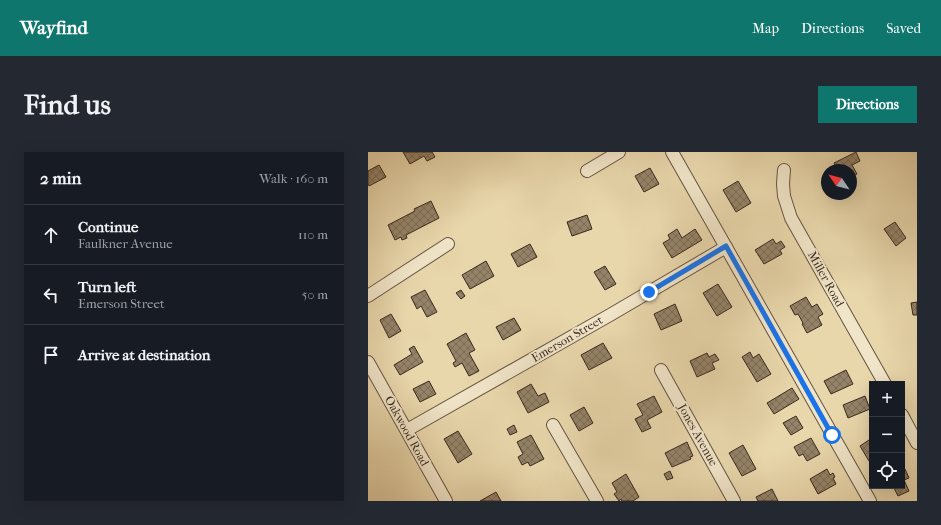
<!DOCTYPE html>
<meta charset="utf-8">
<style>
body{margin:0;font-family:"IM FELL French Canon",serif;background:#242831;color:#f1f3f6}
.controls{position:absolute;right:12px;bottom:12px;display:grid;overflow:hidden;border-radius:0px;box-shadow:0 4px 16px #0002}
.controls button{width:36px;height:36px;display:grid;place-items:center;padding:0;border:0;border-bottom:1px solid #363941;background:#171b24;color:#f1f3f6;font:20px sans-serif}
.compass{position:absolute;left:453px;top:12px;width:36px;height:36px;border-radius:50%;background:#171b24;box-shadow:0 4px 16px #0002;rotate:305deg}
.stop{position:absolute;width:12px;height:12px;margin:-9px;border:3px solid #1a73e8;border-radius:50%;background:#fff}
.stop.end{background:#1a73e8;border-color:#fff;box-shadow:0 1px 4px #0008}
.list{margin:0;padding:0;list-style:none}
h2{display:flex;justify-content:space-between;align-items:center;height:52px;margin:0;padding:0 16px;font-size:17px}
h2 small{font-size:13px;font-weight:400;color:#9ea1a6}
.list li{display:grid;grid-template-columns:26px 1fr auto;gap:12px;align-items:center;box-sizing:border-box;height:60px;padding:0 16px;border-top:1px solid #363941}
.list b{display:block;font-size:15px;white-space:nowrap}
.list p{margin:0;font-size:13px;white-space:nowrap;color:#9ea1a6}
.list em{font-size:13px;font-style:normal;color:#9ea1a6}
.icon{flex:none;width:22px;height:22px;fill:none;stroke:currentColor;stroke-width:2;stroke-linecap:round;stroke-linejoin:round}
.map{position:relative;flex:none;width:549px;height:349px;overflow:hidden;border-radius:0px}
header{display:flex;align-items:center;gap:24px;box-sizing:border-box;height:56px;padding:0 20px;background:#0f766e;color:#fff}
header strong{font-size:19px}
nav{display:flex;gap:22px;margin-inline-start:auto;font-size:14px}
.intro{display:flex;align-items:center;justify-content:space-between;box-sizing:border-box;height:96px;padding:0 24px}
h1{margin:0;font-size:28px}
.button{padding:10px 18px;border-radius:0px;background:#0f766e;color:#fff;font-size:14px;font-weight:700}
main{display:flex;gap:24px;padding:0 24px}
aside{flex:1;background:#171b24;border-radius:0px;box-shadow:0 4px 16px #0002}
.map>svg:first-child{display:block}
</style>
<header>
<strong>Wayfind</strong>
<nav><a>Map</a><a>Directions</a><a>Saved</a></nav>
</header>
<div class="intro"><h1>Find us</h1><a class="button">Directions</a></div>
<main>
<aside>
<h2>2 min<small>Walk · 160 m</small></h2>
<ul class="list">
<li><svg class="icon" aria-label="ahead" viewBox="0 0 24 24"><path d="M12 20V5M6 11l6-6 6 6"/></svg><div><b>Continue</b><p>Faulkner Avenue</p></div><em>110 m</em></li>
<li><svg class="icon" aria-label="left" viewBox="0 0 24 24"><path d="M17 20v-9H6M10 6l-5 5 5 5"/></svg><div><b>Turn left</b><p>Emerson Street</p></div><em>50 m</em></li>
<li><svg class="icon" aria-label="arrive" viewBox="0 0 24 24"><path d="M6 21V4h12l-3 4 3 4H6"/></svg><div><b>Arrive at destination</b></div></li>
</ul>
</aside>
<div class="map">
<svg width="549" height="349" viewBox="0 0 549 349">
<defs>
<pattern id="building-cross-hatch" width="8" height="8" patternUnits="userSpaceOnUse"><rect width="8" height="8" fill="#948368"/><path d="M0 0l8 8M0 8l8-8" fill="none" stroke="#7a6b55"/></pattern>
</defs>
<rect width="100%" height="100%" fill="#e9d7ac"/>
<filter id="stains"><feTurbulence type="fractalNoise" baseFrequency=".005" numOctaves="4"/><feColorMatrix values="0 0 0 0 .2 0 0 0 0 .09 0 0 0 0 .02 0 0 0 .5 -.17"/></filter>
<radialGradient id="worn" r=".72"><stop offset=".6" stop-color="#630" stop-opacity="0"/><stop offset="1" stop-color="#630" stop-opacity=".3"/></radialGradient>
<g fill="url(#building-cross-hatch)" stroke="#38291e">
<path d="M 35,0 L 64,0 L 67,5 L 59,9 L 56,4 L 42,12 Z"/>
<path d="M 488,0 L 492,9 L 484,13 L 489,22 L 483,25 L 483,18 L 469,18 L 466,11 Z"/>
<path d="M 11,13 L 18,25 L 1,34 L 0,32 L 0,19 Z"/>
<path d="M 282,16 L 291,32 L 276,40 L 267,24 Z"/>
<path d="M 370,29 L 383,51 L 368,60 L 355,38 Z"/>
<path d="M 63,49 L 71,66 L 38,83 L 39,86 L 34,88 L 33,85 L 27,88 L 20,73 L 47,59 L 46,57 Z"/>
<path d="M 219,63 L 224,77 L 204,84 L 199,70 Z"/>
<path d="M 527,70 L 538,86 L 528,94 L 516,77 Z"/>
<path d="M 309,77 L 314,86 L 327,77 L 334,88 L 304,106 L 295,91 L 302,87 L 300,83 Z"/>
<path d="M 405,87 L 408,92 L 413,89 L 417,95 L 412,98 L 414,102 L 396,112 L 387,98 Z"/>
<path d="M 162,92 L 169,105 L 150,115 L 143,102 Z"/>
<path d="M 118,109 L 126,124 L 102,137 L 94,123 Z"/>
<path d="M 237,114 L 248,132 L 237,138 L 226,120 Z"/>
<path d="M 350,132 L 364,155 L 349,164 L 335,141 Z"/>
<path d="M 57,138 L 69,160 L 59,165 L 53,154 L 49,157 L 43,145 Z"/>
<path d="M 93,138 L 97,144 L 93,147 L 88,141 Z"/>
<path d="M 438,145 L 444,155 L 449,152 L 455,162 L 450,165 L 454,173 L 439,181 L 434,172 L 435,171 L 430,162 L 427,163 L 422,154 Z"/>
<path d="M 549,150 L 549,163 L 545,163 L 543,151 Z"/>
<path d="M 307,152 L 314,169 L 293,178 L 286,162 Z"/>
<path d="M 23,162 L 33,179 L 21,186 L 12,168 Z"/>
<path d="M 146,166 L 153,178 L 135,188 L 128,175 Z"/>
<path d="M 98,181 L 107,198 L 101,201 L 111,219 L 101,224 L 94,211 L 87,215 L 85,211 L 88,209 L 79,192 Z"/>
<path d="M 235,191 L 244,206 L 221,218 L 213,203 Z"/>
<path d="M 46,194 L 55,210 L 32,223 L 26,213 L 44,202 L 41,197 Z"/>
<path d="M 382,200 L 385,206 L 391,202 L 403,222 L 389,230 L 374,205 Z"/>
<path d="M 339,201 L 341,205 L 347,202 L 351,208 L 344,211 L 347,217 L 329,225 L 322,209 Z"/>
<path d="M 478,218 L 485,232 L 463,242 L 456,229 Z"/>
<path d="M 61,229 L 68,242 L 52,250 L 45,237 Z"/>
<path d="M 163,232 L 170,244 L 177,241 L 181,250 L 160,261 L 149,240 Z"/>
<path d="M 424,236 L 431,247 L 406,262 L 399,251 Z"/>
<path d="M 286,244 L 294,260 L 279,268 L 283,276 L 274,280 L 267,267 L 275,263 L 269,252 Z"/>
<path d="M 497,244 L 502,257 L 480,266 L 475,253 Z"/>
<path d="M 216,255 L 225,271 L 211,279 L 202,263 Z"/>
<path d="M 428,264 L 435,276 L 423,283 L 415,271 Z"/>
<path d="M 146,273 L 149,280 L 142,283 L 139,277 Z"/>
<path d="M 90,279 L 104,302 L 90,311 L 76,287 Z"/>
<path d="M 163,283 L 176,307 L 162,314 L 160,310 L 154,313 L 150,305 L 155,302 L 149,290 Z"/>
<path d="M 443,286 L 452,302 L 439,309 L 435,302 L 431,304 L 426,295 Z"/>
<path d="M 504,286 L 504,307 L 501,309 L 492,294 Z"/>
<path d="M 319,290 L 325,304 L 322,305 L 323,307 L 304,315 L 297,301 Z"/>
<path d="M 375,293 L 388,317 L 374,324 L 361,301 Z"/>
<path d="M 459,317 L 462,323 L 465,321 L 467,325 L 465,326 L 468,332 L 450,342 L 442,327 Z"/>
<path d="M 537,317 L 541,326 L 536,328 L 541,339 L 530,344 L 525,334 L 534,334 L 534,319 Z"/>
<path d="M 302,319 L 305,326 L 299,328 L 296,322 Z"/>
<path d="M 258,322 L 271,345 L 265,349 L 254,349 L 253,347 L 251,349 L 246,342 L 249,340 L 244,331 Z"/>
<path d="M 404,337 L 410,349 L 390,349 L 388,345 Z"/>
<path d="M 128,340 L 133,349 L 112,349 Z"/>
</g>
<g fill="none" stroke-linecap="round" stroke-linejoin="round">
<g stroke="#645442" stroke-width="14">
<g id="minor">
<path d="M 304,0 C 371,116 435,233 502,349"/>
<path d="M 416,18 L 415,32 L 416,44 L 423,66 L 517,232"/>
<path d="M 219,19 L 251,0"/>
<path d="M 0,144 L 80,92"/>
<path d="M 0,210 L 78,349"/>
<path d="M 293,218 L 366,349"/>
<path d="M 534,263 L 549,291"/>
<path d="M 185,273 L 229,349"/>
<path d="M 39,278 L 242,163 L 358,95"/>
</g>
</g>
<use href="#minor" stroke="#f1e5c9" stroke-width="12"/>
</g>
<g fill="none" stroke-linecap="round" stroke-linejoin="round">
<path stroke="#1a73e8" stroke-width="5" d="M 281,140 L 358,94 L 464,283"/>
</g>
<g text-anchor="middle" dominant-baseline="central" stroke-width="4" stroke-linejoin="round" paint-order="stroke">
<g font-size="12" fill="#38291e" stroke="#f1e5c9">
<text transform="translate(458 127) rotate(61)">Miller Road</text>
<text transform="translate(199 187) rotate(-30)">Emerson Street</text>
<text transform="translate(39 279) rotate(61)">Oakwood Road</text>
<text transform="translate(330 283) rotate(61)">Jones Avenue</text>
</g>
</g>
<rect width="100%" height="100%" filter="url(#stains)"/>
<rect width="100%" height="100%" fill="url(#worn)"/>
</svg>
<div class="controls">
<button>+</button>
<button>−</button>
<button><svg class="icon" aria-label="locate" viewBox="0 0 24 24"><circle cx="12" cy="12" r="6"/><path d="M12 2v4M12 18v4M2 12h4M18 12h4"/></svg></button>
</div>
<svg class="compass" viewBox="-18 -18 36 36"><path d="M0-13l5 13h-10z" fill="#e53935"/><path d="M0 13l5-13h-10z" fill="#9ea1a6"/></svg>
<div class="stop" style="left:464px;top:283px"></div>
<div class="stop end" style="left:281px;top:140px"></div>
</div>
</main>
